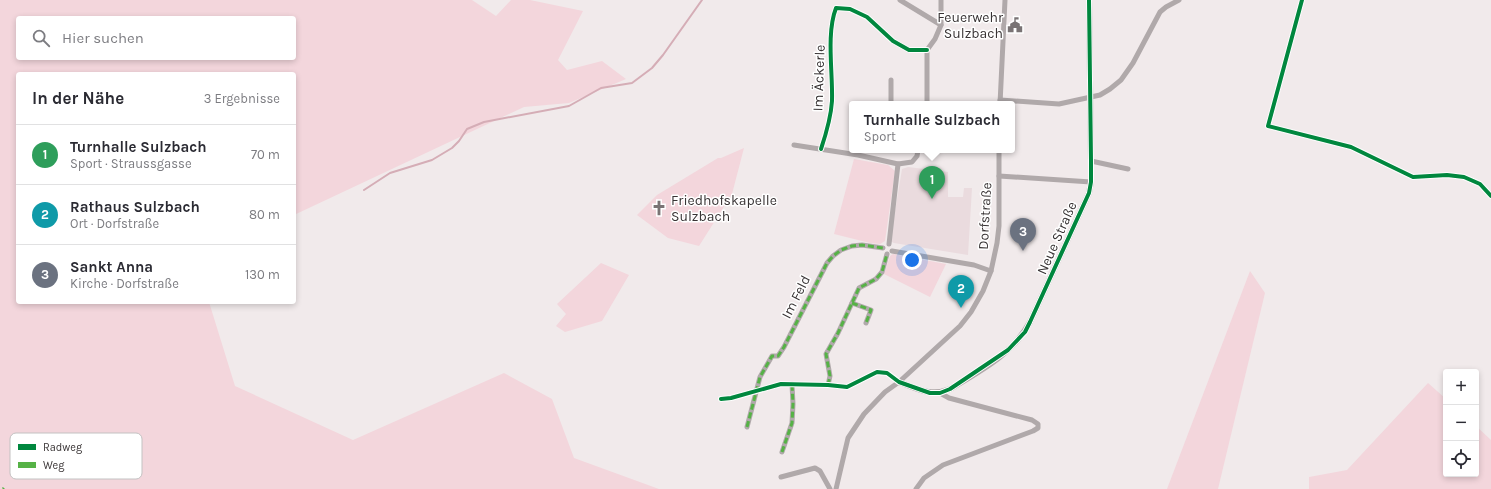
<!DOCTYPE html>
<html lang="de">
<meta charset="utf-8">
<style>
body{margin:0;font-family:Karla,sans-serif;background:#f2f2f3;color:#2b2b33}
.controls{position:absolute;right:12px;bottom:12px;display:grid;overflow:hidden;border-radius:4px;box-shadow:0 2px 6px #0003}
.controls button{width:36px;height:36px;display:grid;place-items:center;padding:0;border:0;border-bottom:1px solid #e1e1e2;background:#fff;color:#2b2b33;font:20px sans-serif}
.you{position:absolute;left:912px;top:260px;width:14px;height:14px;margin:-10px;border:3px solid #fff;border-radius:50%;background:#1a73e8;box-shadow:0 0 0 6px #1a73e833}
.badge{display:grid;place-items:center;width:26px;height:26px;border-radius:50%;background:#2563eb;color:#fff;font-size:13px;font-weight:700}
.pin{position:absolute;translate:-50% -33px;filter:drop-shadow(0 1px 2px #0008)}
.pin::after{content:'';position:absolute;top:21px;width:14px;height:12px;background:inherit;clip-path:polygon(0 0,100% 0,50% 100%)}
.popup{position:absolute;left:849px;top:101px;width:166px;height:52px;box-sizing:border-box;display:grid;place-content:center;border-radius:4px;background:#fff;filter:drop-shadow(0 1px 3px #0005);font-size:13px;white-space:nowrap;color:#7c7c81}
.popup b{font-size:15px;color:#2b2b33}
.popup::after{content:'';position:absolute;left:50%;top:100%;margin-left:-8px;border:8px solid transparent;border-top-color:#fff}
.list{margin:0;padding:0;list-style:none}
h2{display:flex;justify-content:space-between;align-items:center;height:52px;margin:0;padding:0 16px;font-size:17px}
h2 small{font-size:13px;font-weight:400;color:#7c7c81}
.list li{display:grid;grid-template-columns:26px 1fr auto;gap:12px;align-items:center;box-sizing:border-box;height:60px;padding:0 16px;border-top:1px solid #e1e1e2}
.list b{display:block;font-size:15px;white-space:nowrap}
.list p{margin:0;font-size:13px;white-space:nowrap;color:#7c7c81}
.list em{font-size:13px;font-style:normal;color:#7c7c81}
.icon{flex:none;width:22px;height:22px;fill:none;stroke:currentColor;stroke-width:2;stroke-linecap:round;stroke-linejoin:round}
.map{position:relative;flex:none;width:1491px;height:489px;overflow:hidden}
.search{position:absolute;background:#fff;box-shadow:0 2px 6px #0003;left:16px;top:16px;width:280px;height:44px;display:flex;align-items:center;gap:10px;box-sizing:border-box;padding:0 14px;border-radius:4px;color:#7c7c81;font-size:15px}
.panel{position:absolute;background:#fff;box-shadow:0 2px 6px #0003;left:16px;top:72px;width:280px;height:232px;border-radius:4px}
.map>svg:first-child{display:block}
</style>
<div class="map">
<svg width="1491" height="489" viewBox="0 0 1491 489">
<rect width="100%" height="100%" fill="#f1eaeb"/>
<path fill="#eadbde" d="M 908,167 L 948,172 L 948,197 L 963,197 L 964,188 L 972,188 L 968,255 L 894,243 L 890,241 L 902,169 Z"/>
<g fill="#f3d6dc" fill-rule="evenodd">
<path d="M 0,0 L 472,0 L 496,16 L 511,0 L 530,0 L 583,11 L 558,60 L 567,70 L 602,61 L 626,79 L 569,103 L 524,107 L 294,215 L 294,74 L 18,74 L 18,302 L 209,302 L 235,386 L 353,440 L 504,373 L 552,399 L 574,458 L 659,489 L 0,489 ZM 18,18 L 294,18 L 294,58 L 18,58 Z"/>
<path d="M 744,148 L 732,194 L 699,246 L 668,238 L 637,215 L 657,195 L 718,158 L 721,158 Z"/>
<path d="M 854,159 L 888,165 L 895,171 L 885,241 L 880,244 L 870,243 L 834,234 Z"/>
<path d="M 893,254 L 946,264 L 930,297 L 884,274 L 890,256 Z"/>
<path d="M 601,263 L 629,275 L 602,321 L 565,332 L 556,326 L 566,314 L 557,304 Z"/>
<path d="M 1250,271 L 1265,293 L 1218,489 L 1167,489 Z"/>
<path d="M 1428,383 L 1446,399 L 1446,474 L 1476,474 L 1476,426 L 1491,440 L 1491,489 L 1309,489 L 1309,477 L 1347,470 Z"/>
</g>
<g fill="none" stroke-linecap="round" stroke-linejoin="round">
<path stroke="#d5adb6" stroke-width="2" d="M 364,190 L 390,173 L 432,160 L 452,148 L 459,141 L 467,129 L 484,122 L 569,106 L 601,88 L 632,83 L 652,68 L 663,55 L 702,0"/>
<g stroke="#b0a9aa" stroke-width="5">
<path d="M 900,0 L 941,25"/>
<path d="M 1302,0 L 1268,126 L 1351,147 L 1413,177 L 1447,175 L 1464,177 L 1480,184 L 1491,196"/>
<path d="M 1000,100 L 1059,104 L 1100,95 L 1110,89 L 1121,80 L 1133,63 L 1160,12 L 1166,7 L 1179,0"/>
<path d="M 891,104 L 891,80"/>
<path d="M 927,104 L 927,50 L 935,39 L 941,25 L 941,0"/>
<path d="M 1000,104 L 1005,0"/>
<path d="M 794,145 L 858,155 L 898,164 L 912,162 L 917,156 L 918,150"/>
<path d="M 821,149 C 826,134 831,117 832,101 C 833,73 826,34 836,8 L 850,9 L 867,17 L 893,41 L 909,50 L 927,50"/>
<path d="M 1091,161 L 1128,169"/>
<path d="M 999,176 L 1091,182"/>
<path d="M 889,244 L 898,164"/>
<path d="M 892,251 L 974,265 L 991,271"/>
<path d="M 852,303 L 871,310 L 866,323"/>
<path d="M 828,385 L 830,376 L 826,354 L 838,333 L 859,288 L 876,279 L 882,272 L 887,254"/>
<path d="M 721,399 L 731,398 L 781,384 L 828,385 L 847,387 L 877,372 L 887,373 L 899,382"/>
<path d="M 747,427 L 760,377 L 772,356 L 778,356 L 784,347 L 827,263 L 833,256 L 841,250 L 852,246 L 862,245 L 883,248"/>
<path d="M 782,452 L 792,423 L 793,404 L 792,384"/>
<path d="M 781,477 L 815,468 L 820,471 L 830,489"/>
<path d="M 836,489 L 848,438 L 864,414 L 885,392 L 899,382 L 960,326 L 971,312 L 983,291 L 991,271 L 997,243 L 999,226 L 999,150"/>
<path d="M 916,489 L 924,478 L 943,465 L 1033,431 L 1038,428 L 1038,424 L 1032,420 L 949,398 L 940,393"/>
</g>
<path stroke="#b0a9aa" stroke-width="6" d="M 899,382 C 918,389 931,397 950,389 C 980,371 1013,354 1030,322 L 1089,193 L 1091,182 L 1091,161 L 1089,0"/>
<g stroke="#56b246" stroke-width="3" stroke-dasharray="6 3" stroke-linecap="butt">
<path d="M 852,303 L 871,310 L 866,323"/>
<path d="M 828,385 L 830,376 L 826,354 L 838,333 L 859,288 L 876,279 L 882,272 L 887,254"/>
<path d="M 747,427 L 760,377 L 772,356 L 778,356 L 784,347 L 827,263 L 833,256 L 841,250 L 852,246 L 862,245 L 883,248"/>
<path d="M 782,452 L 792,423 L 793,404 L 792,384"/>
<path d="M 3,489 L 4,488"/>
</g>
<g stroke="#fff" stroke-width="6">
<g id="cycleway">
<path d="M 1302,0 L 1268,126 L 1351,147 L 1413,177 L 1447,175 L 1464,177 L 1480,184 L 1491,196"/>
<path d="M 821,149 C 826,134 831,117 832,101 C 833,73 826,34 836,8 L 850,9 L 867,17 L 893,41 L 909,50 L 927,50"/>
<path d="M 721,399 L 731,398 L 781,384 L 828,385 L 847,387 L 877,372 L 887,373 L 899,382 L 930,393 L 940,393 L 950,389 L 1008,350 L 1025,332 L 1030,322 L 1089,193 L 1091,182 L 1091,161 L 1089,0"/>
</g>
</g>
<use href="#cycleway" stroke="#00873e" stroke-width="4"/>
</g>
<defs>
<g id="civic-bare" transform="scale(1.2)"><path d="M-.6-6.5H3V-4.5H.6V-3L4-1V1h2V6H-6V1h2V-1L-.6-3ZM-1.2 2.5V6h2.4V2.5Z" fill="#797374" stroke="#fff" stroke-width="2.5" paint-order="stroke"/></g>
<g id="church-bare" transform="scale(1.2)"><path d="M-1.2-6h2.4v3.5h3.3v2.4h-3.3V6h-2.4V-.1h-3.3v-2.4h3.3Z" fill="#797374" stroke="#fff" stroke-width="2.5" paint-order="stroke"/></g>
</defs>
<g fill-rule="evenodd">
<use href="#civic-bare" x="1015" y="25"/>
<use href="#church-bare" x="659" y="208"/>
</g>
<g text-anchor="middle" dominant-baseline="central" stroke-width="3" stroke-linejoin="round" paint-order="stroke">
<g font-size="14" fill="#383334" stroke="#fff" text-anchor="end">
<text x="1003" y="17">Feuerwehr<tspan x="1003" dy="16">Sulzbach</tspan></text>
<text x="671" y="200" text-anchor="start">Friedhofskapelle<tspan x="671" dy="16">Sulzbach</tspan></text>
</g>
<g font-size="14" fill="#383334" stroke="#fff">
<text transform="translate(819 78) rotate(-88)">Im Äckerle</text>
<text transform="translate(985 216) rotate(-87)">Dorfstraße</text>
<text transform="translate(1057 238) rotate(-66)">Neue Straße</text>
<text transform="translate(796 297) rotate(-63)">Im Feld</text>
</g>
</g>
<rect x="10" y="433" width="132" height="46" rx="6" fill="#fff" stroke="#c3c2c2" stroke-width="1"/>
<rect x="18" y="444" width="18" height="6" fill="#00873e"/>
<rect x="18" y="462" width="18" height="6" fill="#56b246"/>
<g font-size="11" fill="#383334">
<text x="43" y="451">Radweg</text>
<text x="43" y="469">Weg</text>
</g>
</svg>
<div class="controls">
<button>+</button>
<button>−</button>
<button><svg class="icon" aria-label="locate" viewBox="0 0 24 24"><circle cx="12" cy="12" r="6"/><path d="M12 2v4M12 18v4M2 12h4M18 12h4"/></svg></button>
</div>
<div class="you"></div>
<div class="pin badge" style="left:932px;top:199px;background:#2e9e5b">1</div>
<div class="popup"><b>Turnhalle Sulzbach</b>Sport</div>
<div class="pin badge" style="left:961px;top:308px;background:#0f9aa8">2</div>
<div class="pin badge" style="left:1023px;top:251px;background:#6b7280">3</div>
<div class="search"><svg class="icon" aria-label="search" viewBox="0 0 24 24"><circle cx="10" cy="10" r="6"/><path d="M15 15l6 6"/></svg>Hier suchen</div>
<section class="panel">
<h2>In der Nähe<small>3 Ergebnisse</small></h2>
<ul class="list">
<li><span class="badge" style="background:#2e9e5b">1</span><div><b>Turnhalle Sulzbach</b><p>Sport · Straussgasse</p></div><em>70 m</em></li>
<li><span class="badge" style="background:#0f9aa8">2</span><div><b>Rathaus Sulzbach</b><p>Ort · Dorfstraße</p></div><em>80 m</em></li>
<li><span class="badge" style="background:#6b7280">3</span><div><b>Sankt Anna</b><p>Kirche · Dorfstraße</p></div><em>130 m</em></li>
</ul>
</section>
</div>
